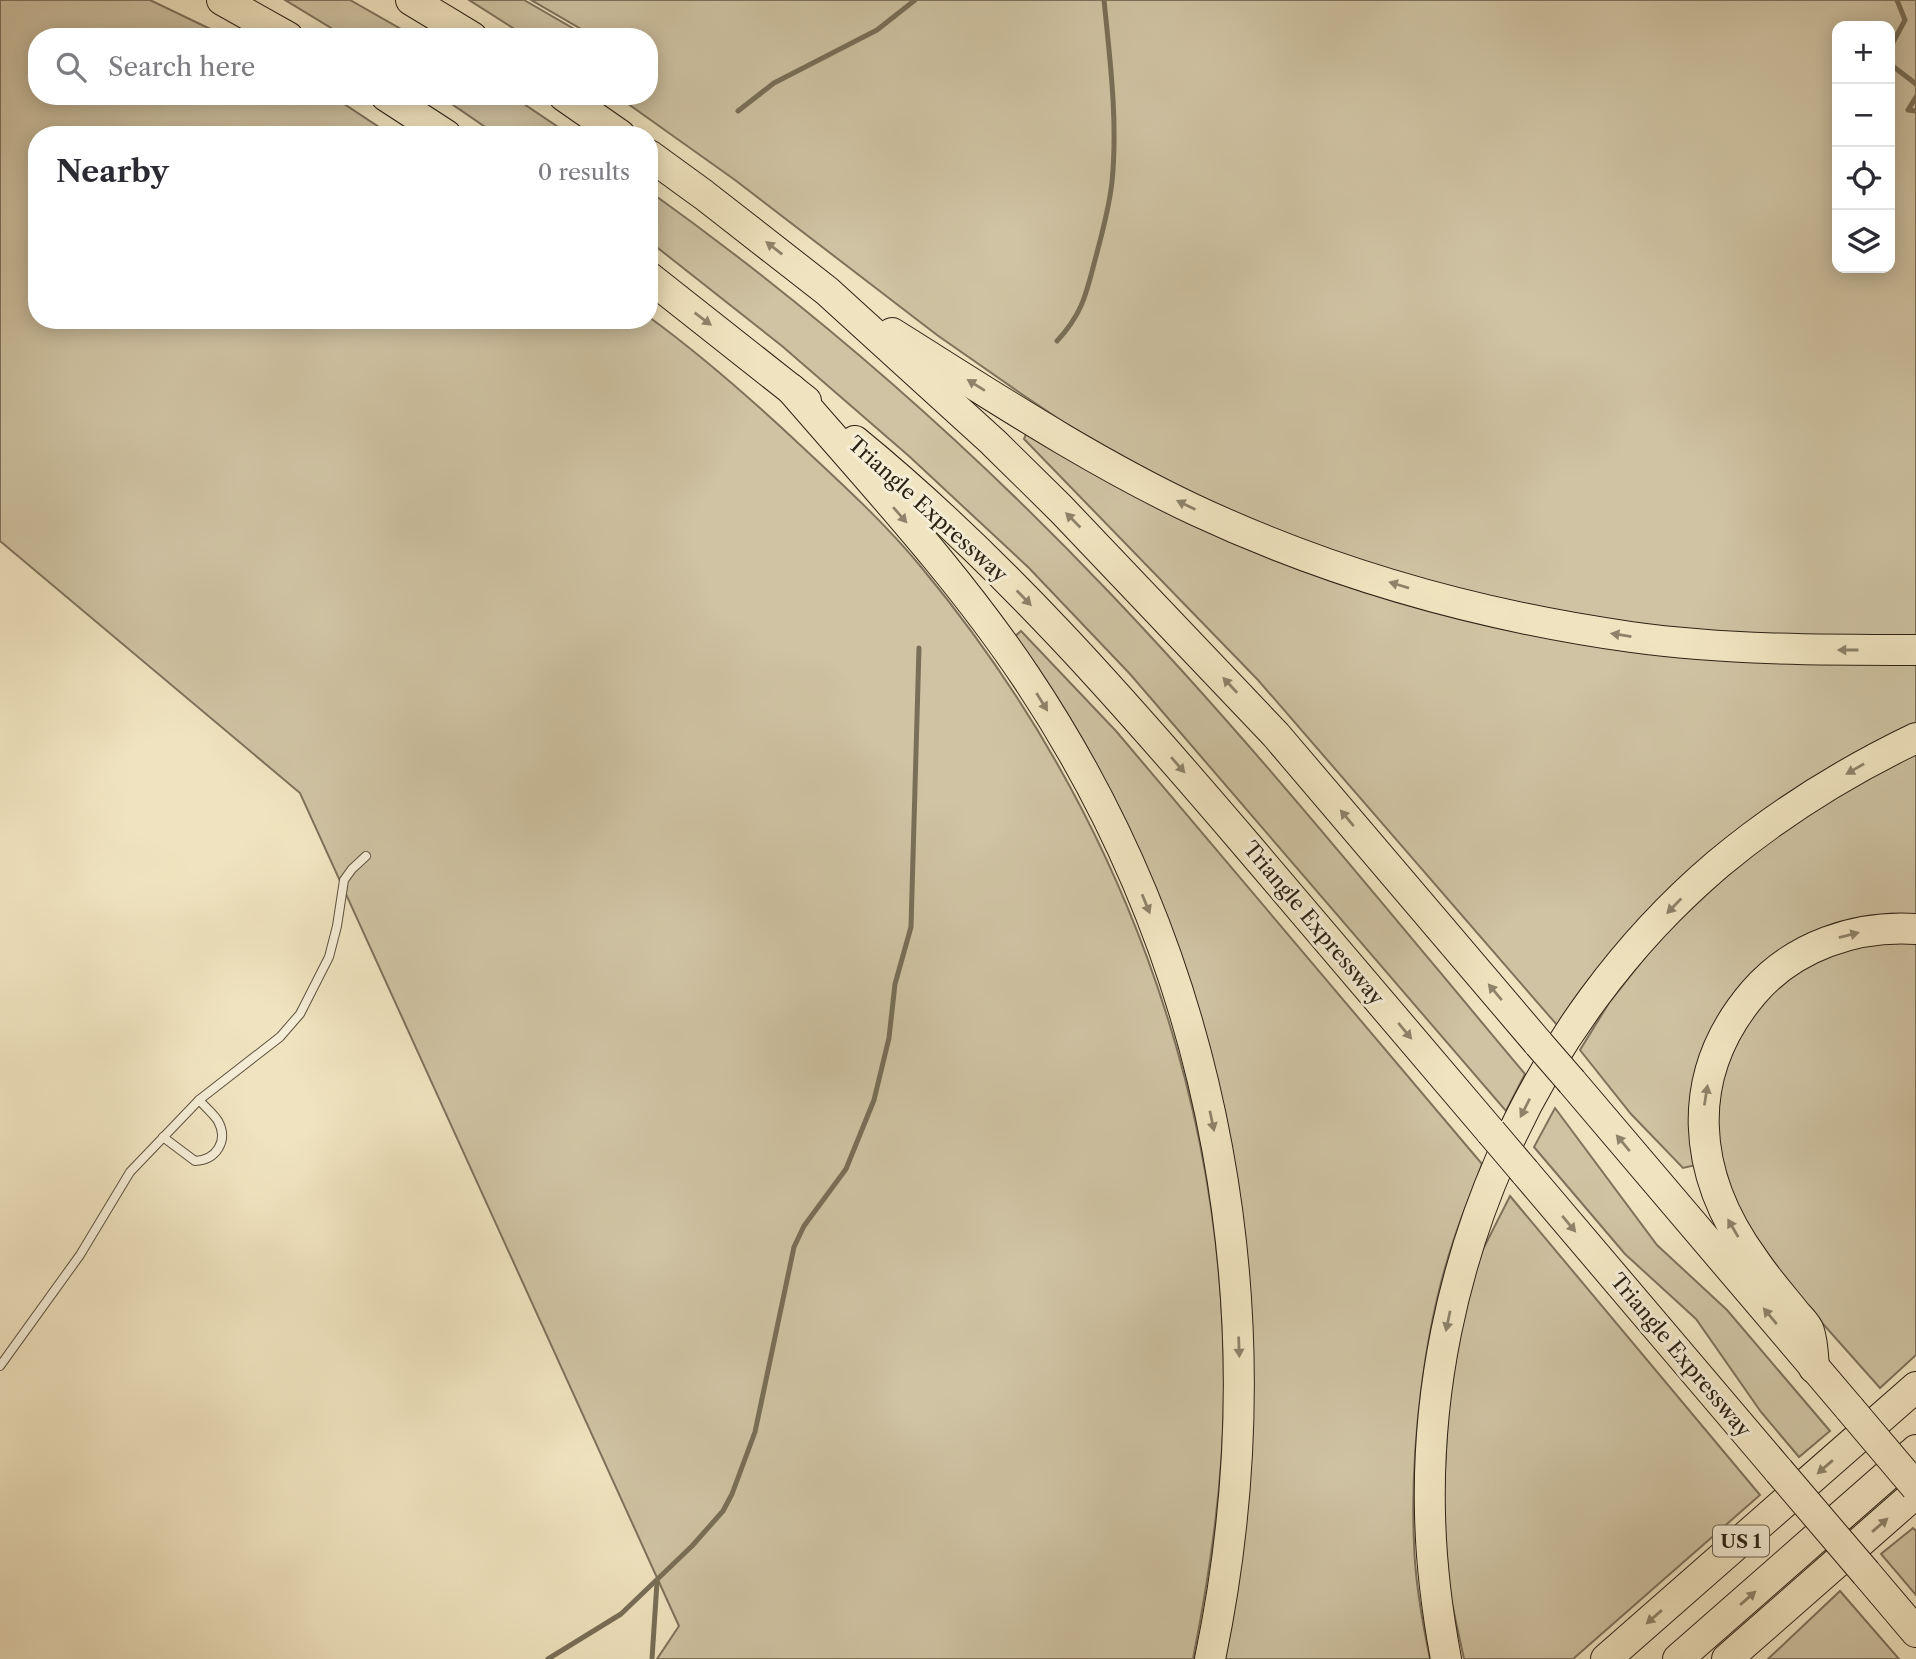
<!DOCTYPE html>
<meta charset="utf-8">
<style>
body{margin:0;font-family:"Libre Caslon Text",serif;background:#f7f7f7;color:#2b2b33}
.controls{position:absolute;right:21px;top:21px;display:grid;overflow:hidden;border-radius:14px;box-shadow:0 4px 18px #0003}
.controls button{width:63px;height:63px;display:grid;place-items:center;padding:0;border:0;border-bottom:2px solid #e1e1e2;background:#fff;color:#2b2b33;font:35px sans-serif}
.list{margin:0;padding:0;list-style:none}
h2{display:flex;justify-content:space-between;align-items:center;height:91px;margin:0;padding:0 28px;font-size:30px}
h2 small{font-size:23px;font-weight:400;color:#7c7c81}
.icon{flex:none;width:38px;height:38px;fill:none;stroke:currentColor;stroke-width:2;stroke-linecap:round;stroke-linejoin:round}
.map{position:relative;flex:none;width:1916px;height:1659px;overflow:hidden}
.search{position:absolute;background:#fff;box-shadow:0 4px 18px #0003;left:28px;top:28px;width:630px;height:77px;display:flex;align-items:center;gap:18px;box-sizing:border-box;padding:0 24px;border-radius:28px;color:#7c7c81;font-size:26px}
.panel{position:absolute;background:#fff;box-shadow:0 4px 18px #0003;left:28px;top:126px;width:630px;height:203px;border-radius:28px}
.map>svg:first-child{display:block}
</style>
<div class="map">
<svg width="1916" height="1659" viewBox="0 0 1916 1659">
<rect width="100%" height="100%" fill="#f0e4c0"/>
<filter id="stains"><feTurbulence type="fractalNoise" baseFrequency=".00286" numOctaves="4"/><feColorMatrix values="0 0 0 0 .2 0 0 0 0 .09 0 0 0 0 .02 0 0 0 .5 -.17"/></filter>
<radialGradient id="worn" r=".72"><stop offset=".6" stop-color="#630" stop-opacity="0"/><stop offset="1" stop-color="#630" stop-opacity=".3"/></radialGradient>
<g fill="#cfc3a3" stroke="#7e725c" stroke-width="2" fill-rule="evenodd">
<path d="M 0,0 L 150,0 L 227,37 L 37,37 L 37,96 L 332,96 L 391,135 L 37,135 L 37,320 L 649,320 L 649,317 C 701,355 750,398 797,442 C 840,482 884,522 922,568 C 1116,803 1227,1093 1224,1399 C 1223,1487 1210,1573 1193,1659 L 657,1659 L 679,1626 L 300,793 L 0,541 Z"/>
<path d="M 285,0 L 350,0 L 415,37 L 346,37 Z"/>
<path d="M 469,0 L 524,0 L 588,37 L 527,37 Z"/>
<path d="M 531,0 L 1916,0 L 1916,639 L 1740,636 L 1633,625 L 1520,606 L 1427,582 L 1264,528 L 1169,482 L 1080,433 L 1023,395 L 937,335 L 735,180 L 617,96 L 649,96 L 649,37 L 595,37 ZM 1837,26 L 1890,26 L 1890,268 L 1837,268 Z"/>
<path d="M 440,96 L 512,96 L 570,135 L 497,135 Z"/>
<path d="M 649,191 C 814,309 967,443 1107,590 C 1254,744 1388,911 1525,1074 L 1506,1111 L 1130,674 L 1029,568 L 910,457 L 782,346 L 649,241 Z"/>
<path d="M 1028,429 L 1445,610 L 1916,660 L 1916,723 C 1815,768 1723,831 1647,912 C 1614,947 1585,986 1557,1025 L 1258,680 L 1024,439 Z"/>
<path d="M 1021,631 L 1116,731 L 1482,1164 C 1473,1189 1462,1214 1454,1239 C 1424,1327 1410,1450 1414,1543 C 1415,1583 1422,1621 1430,1659 L 1220,1659 L 1245,1486 L 1200,1028 L 1012,639 Z"/>
<path d="M 1916,754 L 1916,918 L 1739,991 L 1696,1165 L 1683,1168 L 1631,1114 L 1580,1050 L 1609,1003 L 1661,937 L 1723,879 L 1801,817 L 1867,778 Z"/>
<path d="M 1916,940 L 1916,1355 L 1880,1388 L 1768,1262 L 1744,1227 L 1714,1142 L 1725,1058 L 1750,1012 L 1786,976 L 1862,942 Z"/>
<path d="M 1555,1108 L 1657,1245 L 1727,1310 L 1830,1431 L 1799,1457 L 1761,1412 L 1696,1319 L 1625,1254 L 1534,1147 Z"/>
<path d="M 1510,1196 L 1760,1495 L 1573,1659 L 1464,1659 L 1446,1576 L 1442,1519 L 1450,1381 L 1476,1263 Z"/>
<path d="M 1913,1528 L 1916,1531 L 1916,1595 L 1881,1554 Z"/>
<path d="M 1840,1591 L 1899,1659 L 1768,1659 Z"/>
</g>
<g fill="none" stroke-linecap="round" stroke-linejoin="round">
<g stroke="#796f58" stroke-width="5">
<path d="M 1890,48 L 1905,20 L 1897,0"/>
<path d="M 1890,64 L 1916,84"/>
<path d="M 1916,97 L 1908,110 L 1916,111"/>
<path d="M 738,111 L 774,83 L 877,30 L 915,0"/>
<path d="M 1057,341 C 1082,314 1086,295 1095,260 C 1102,234 1109,209 1112,182 C 1118,122 1110,60 1104,0"/>
<path d="M 548,1659 L 621,1614 L 692,1546 L 723,1511 L 732,1494 L 755,1432 L 794,1247 L 804,1226 L 846,1169 L 874,1100 L 889,1038 L 895,984 L 911,927 L 919,648"/>
<path d="M 652,1659 L 657,1582"/>
</g>
<g stroke="#5d523f" stroke-width="10">
<g id="lane">
<path d="M 163,1137 L 195,1161 C 216,1160 229,1141 218,1121 C 213,1113 205,1107 199,1100"/>
<path d="M 0,1366 L 80,1255 L 130,1172 L 199,1100 L 280,1037 L 300,1014 L 329,957 L 337,926 L 344,880 L 352,869 L 366,856"/>
</g>
</g>
<g stroke="#2c2214" stroke-width="32">
<g id="highway">
<path d="M 222,0 L 288,37"/>
<path d="M 411,0 L 472,37"/>
<path d="M 386,96 L 446,135"/>
<path d="M 564,96 L 620,135"/>
<path d="M 649,155 L 704,195 L 827,291 L 993,442 L 1061,509 L 1276,735 L 1539,1044"/>
<path d="M 649,277 L 806,401"/>
<path d="M 892,333 C 991,395 1089,460 1195,510 C 1332,574 1482,616 1631,637 C 1725,650 1821,650 1916,650"/>
<path d="M 791,389 C 872,483 957,574 1026,677 C 1220,967 1281,1319 1210,1659"/>
<path d="M 855,441 C 1002,561 1128,706 1251,850 C 1331,944 1411,1038 1491,1132"/>
<path d="M 1572,1082 L 1850,1409"/>
<path d="M 1525,1172 L 1779,1471"/>
<path d="M 1814,1368 C 1813,1357 1813,1343 1809,1331 C 1807,1324 1798,1317 1793,1310 C 1780,1294 1766,1278 1754,1260 C 1692,1175 1682,1076 1754,992 C 1794,946 1856,925 1916,929"/>
<path d="M 1866,1573 L 1916,1632"/>
<path d="M 1446,1659 C 1437,1611 1431,1563 1430,1514 C 1424,1270 1531,1023 1718,864 C 1778,814 1845,772 1916,738"/>
<path d="M 1606,1659 L 1916,1387"/>
<path d="M 1678,1659 L 1916,1450"/>
<path d="M 1727,1659 L 1916,1493"/>
</g>
</g>
<use href="#lane" stroke="#f5edd6" stroke-width="8"/>
<use href="#highway" stroke="#f0e4c0" stroke-width="30"/>
<g stroke="#2c2214" stroke-width="32" stroke-linecap="butt">
<g id="highway-bridge">
<path d="M 1539,1044 L 1572,1082"/>
<path d="M 1491,1132 L 1525,1172"/>
<path d="M 1850,1409 L 1916,1487"/>
<path d="M 1779,1471 L 1866,1573"/>
</g>
</g>
<use href="#highway-bridge" stroke="#f0e4c0" stroke-width="30"/>
</g>
<defs><path id="oneway-solid" d="M-6-.8H1V-3.2L6.5 0L1 3.2V.8H-6Z" transform="scale(1.75)"/></defs>
<g fill="#8e836a">
<use href="#oneway-solid" transform="translate(774 248) rotate(-142)"/>
<use href="#oneway-solid" transform="translate(703 319) rotate(37)"/>
<use href="#oneway-solid" transform="translate(976 385) rotate(-148)"/>
<use href="#oneway-solid" transform="translate(1186 505) rotate(-154)"/>
<use href="#oneway-solid" transform="translate(900 515) rotate(49)"/>
<use href="#oneway-solid" transform="translate(1073 520) rotate(-135)"/>
<use href="#oneway-solid" transform="translate(1399 585) rotate(-163)"/>
<use href="#oneway-solid" transform="translate(1024 598) rotate(46)"/>
<use href="#oneway-solid" transform="translate(1621 635) rotate(-171)"/>
<use href="#oneway-solid" transform="translate(1848 650) rotate(-180)"/>
<use href="#oneway-solid" transform="translate(1230 685) rotate(-133)"/>
<use href="#oneway-solid" transform="translate(1042 702) rotate(58)"/>
<use href="#oneway-solid" transform="translate(1178 765) rotate(49)"/>
<use href="#oneway-solid" transform="translate(1855 769) rotate(150)"/>
<use href="#oneway-solid" transform="translate(1347 818) rotate(-130)"/>
<use href="#oneway-solid" transform="translate(1146 904) rotate(68)"/>
<use href="#oneway-solid" transform="translate(1674 906) rotate(134)"/>
<use href="#oneway-solid" transform="translate(1849 935) rotate(-14)"/>
<use href="#oneway-solid" transform="translate(1495 992) rotate(-130)"/>
<use href="#oneway-solid" transform="translate(1405 1031) rotate(50)"/>
<use href="#oneway-solid" transform="translate(1706 1095) rotate(-81)"/>
<use href="#oneway-solid" transform="translate(1525 1108) rotate(117)"/>
<use href="#oneway-solid" transform="translate(1212 1121) rotate(78)"/>
<use href="#oneway-solid" transform="translate(1623 1143) rotate(-130)"/>
<use href="#oneway-solid" transform="translate(1569 1224) rotate(50)"/>
<use href="#oneway-solid" transform="translate(1733 1228) rotate(-120)"/>
<use href="#oneway-solid" transform="translate(1770 1316) rotate(-130)"/>
<use href="#oneway-solid" transform="translate(1448 1321) rotate(102)"/>
<use href="#oneway-solid" transform="translate(1239 1347) rotate(88)"/>
<use href="#oneway-solid" transform="translate(1825 1467) rotate(139)"/>
<use href="#oneway-solid" transform="translate(1880 1525) rotate(-41)"/>
<use href="#oneway-solid" transform="translate(1748 1598) rotate(-41)"/>
<use href="#oneway-solid" transform="translate(1654 1617) rotate(139)"/>
</g>
<g text-anchor="middle" dominant-baseline="central" stroke-width="6" stroke-linejoin="round" paint-order="stroke">
<rect fill="#f5edd6" stroke="#685f4e" stroke-width="2" x="1713" y="1525.5" width="56" height="31" rx="5"/>
<g font-size="19" font-weight="bold" fill="#2c2214">
<text x="1741" y="1541">US 1</text>
</g>
<g font-size="21" fill="#2c2214" stroke="#f5edd6">
<text transform="translate(928 509) rotate(42)">Triangle Expressway</text>
<text transform="translate(1314 923) rotate(50)">Triangle Expressway</text>
<text transform="translate(1681 1355) rotate(50)">Triangle Expressway</text>
</g>
</g>
<rect width="100%" height="100%" filter="url(#stains)"/>
<rect width="100%" height="100%" fill="url(#worn)"/>
</svg>
<div class="controls">
<button>+</button>
<button>−</button>
<button><svg class="icon" aria-label="locate" viewBox="0 0 24 24"><circle cx="12" cy="12" r="6"/><path d="M12 2v4M12 18v4M2 12h4M18 12h4"/></svg></button>
<button><svg class="icon" aria-label="layers" viewBox="0 0 24 24"><path d="M12 4l9 5-9 5-9-5zM3 14l9 5 9-5"/></svg></button>
</div>
<div class="search"><svg class="icon" aria-label="search" viewBox="0 0 24 24"><circle cx="10" cy="10" r="6"/><path d="M15 15l6 6"/></svg>Search here</div>
<section class="panel">
<h2>Nearby<small>0 results</small></h2>
<ul class="list">
</ul>
</section>
</div>
